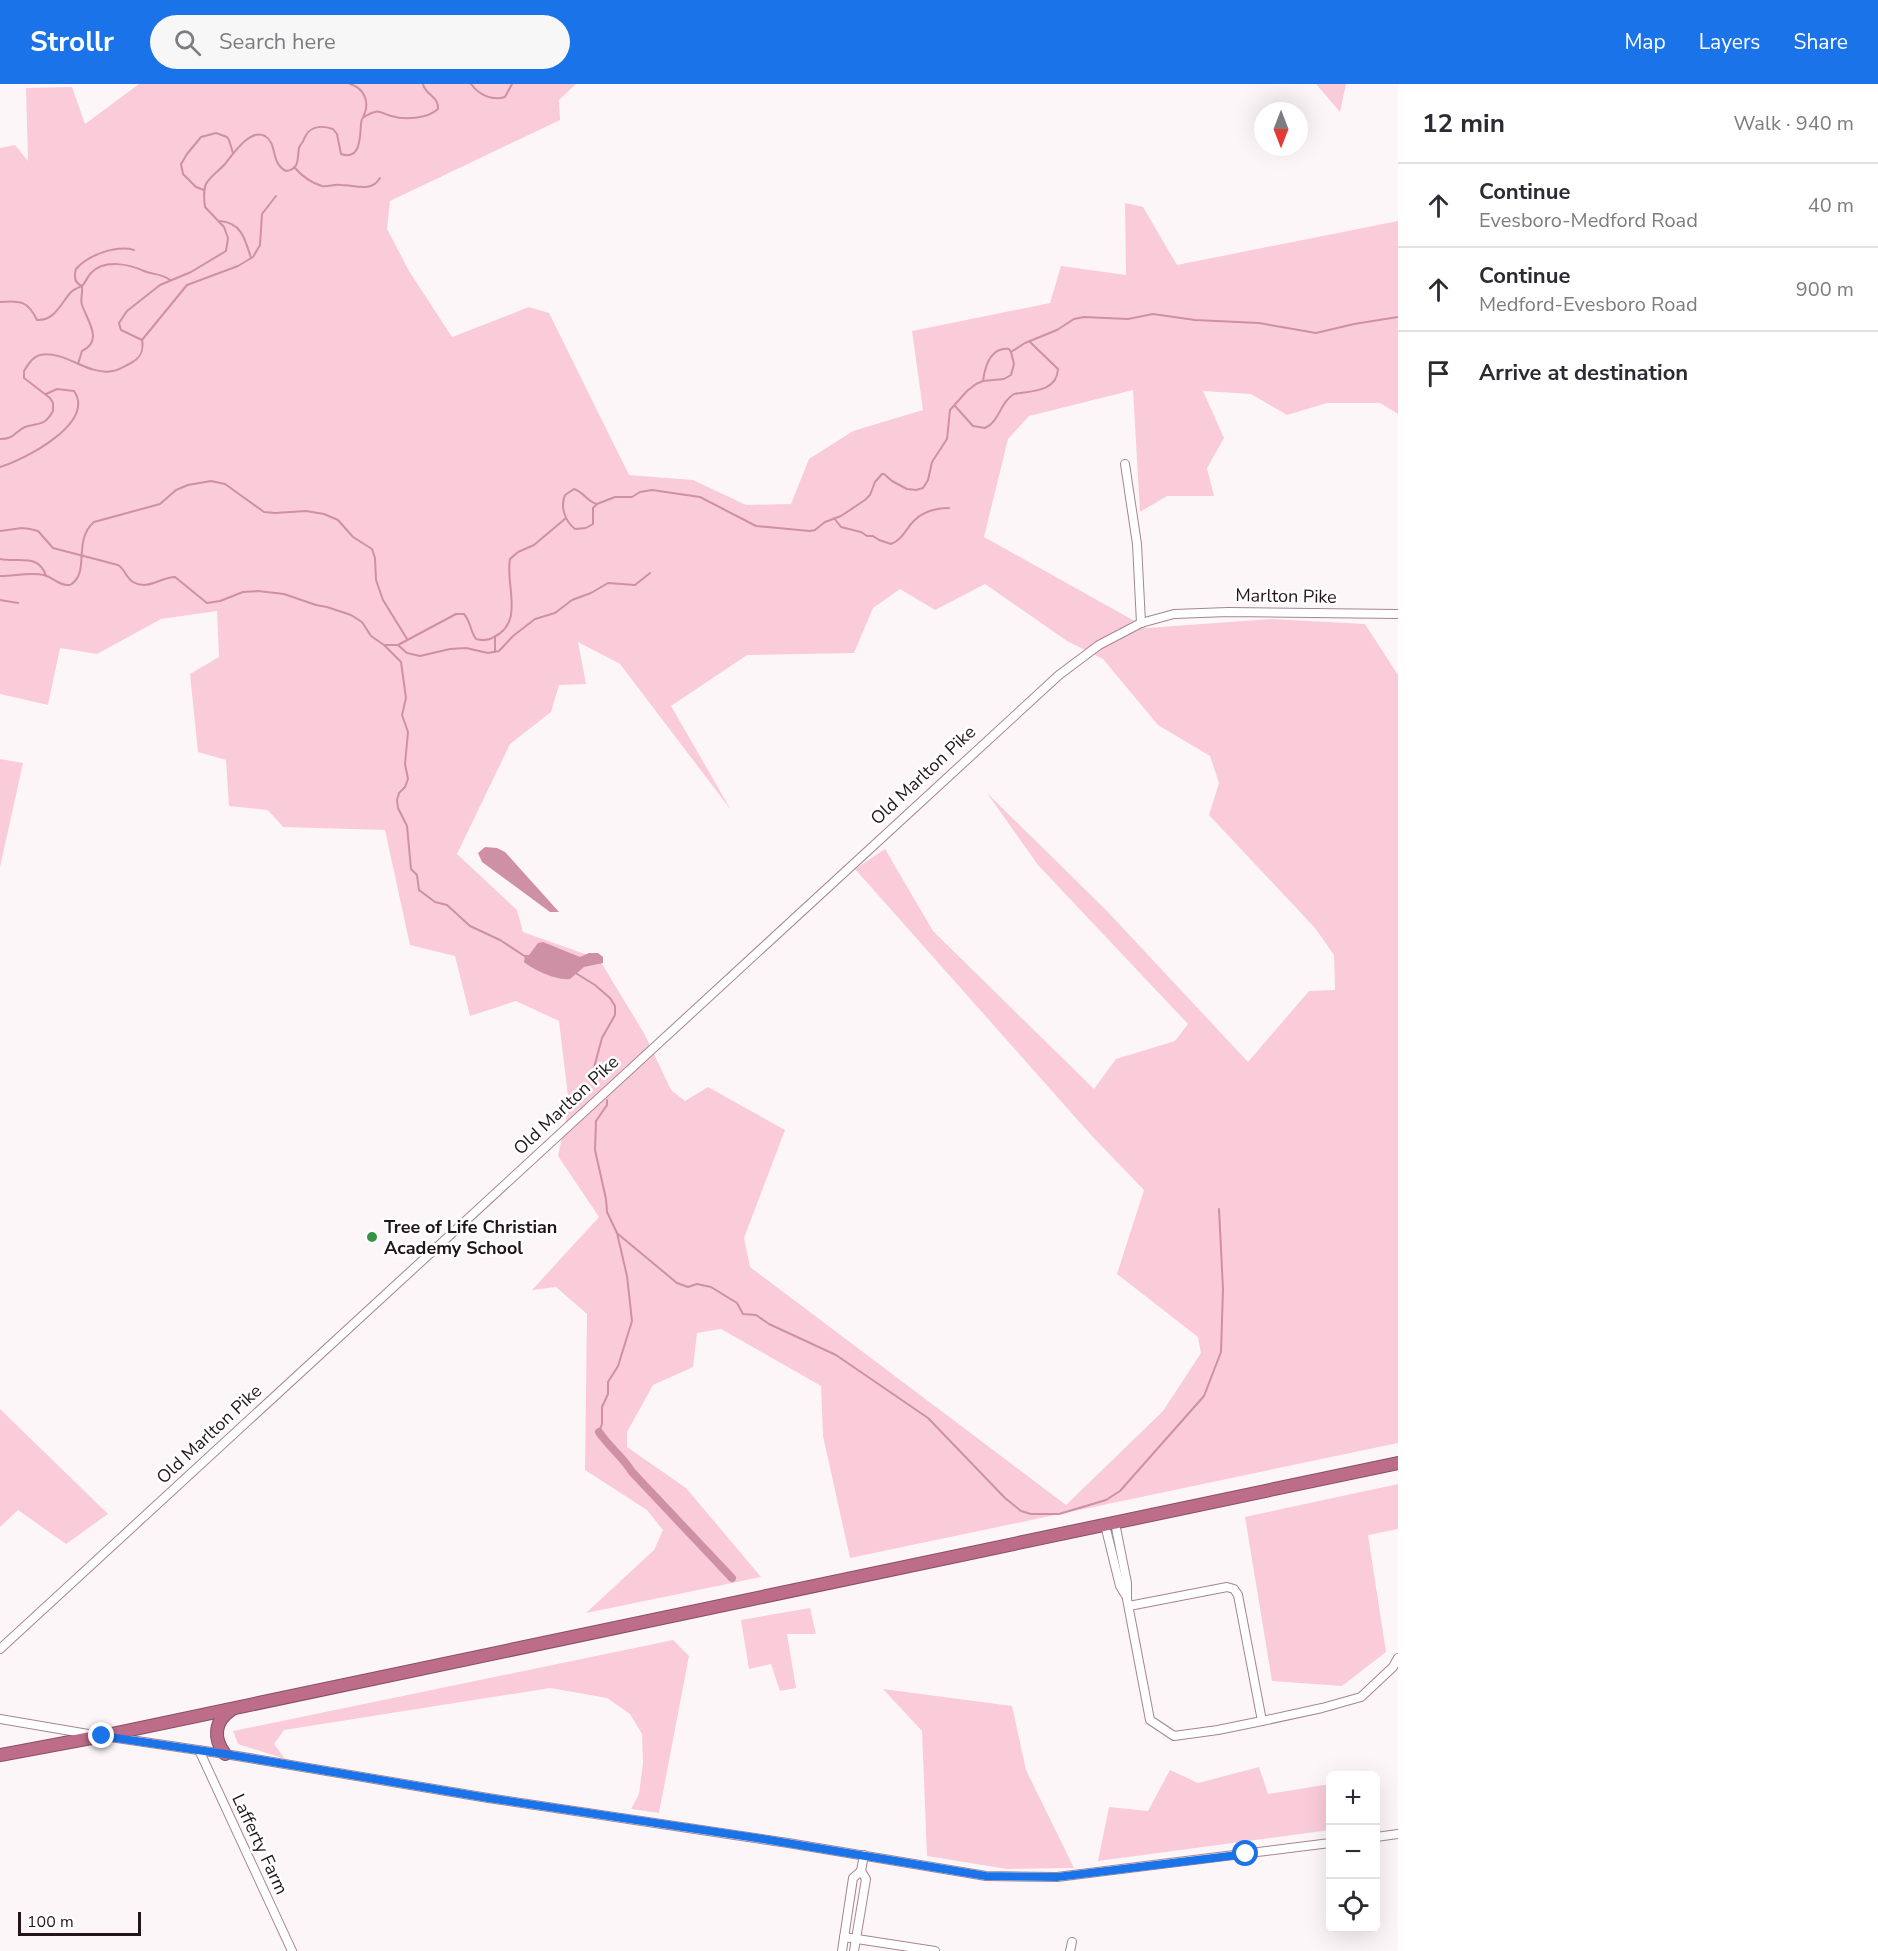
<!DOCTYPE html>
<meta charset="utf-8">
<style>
body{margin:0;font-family:"Nunito Sans",sans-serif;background:#f7f7f7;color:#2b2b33}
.controls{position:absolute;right:18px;bottom:18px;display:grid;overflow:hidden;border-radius:9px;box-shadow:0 6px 24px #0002}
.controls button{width:54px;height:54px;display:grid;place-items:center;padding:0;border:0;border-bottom:2px solid #e1e1e2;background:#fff;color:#2b2b33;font:30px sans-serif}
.compass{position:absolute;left:1254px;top:18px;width:54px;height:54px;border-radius:50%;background:#fff;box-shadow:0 6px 24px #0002;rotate:180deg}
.scale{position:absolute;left:18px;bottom:15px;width:123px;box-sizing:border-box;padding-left:6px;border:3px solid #22161a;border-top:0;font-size:16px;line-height:21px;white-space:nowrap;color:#22161a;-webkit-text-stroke:4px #fff;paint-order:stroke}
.stop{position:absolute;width:18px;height:18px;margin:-14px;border:4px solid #1a73e8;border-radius:50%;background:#fff}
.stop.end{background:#1a73e8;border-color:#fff;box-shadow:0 2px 6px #0008}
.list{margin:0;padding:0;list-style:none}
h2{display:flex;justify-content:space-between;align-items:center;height:78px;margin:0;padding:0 24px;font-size:26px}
h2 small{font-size:20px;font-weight:400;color:#7c7c81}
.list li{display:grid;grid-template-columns:39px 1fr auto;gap:18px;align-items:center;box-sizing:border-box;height:84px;padding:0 24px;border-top:2px solid #e1e1e2}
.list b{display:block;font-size:22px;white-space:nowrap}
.list p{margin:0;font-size:20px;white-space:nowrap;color:#7c7c81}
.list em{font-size:20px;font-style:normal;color:#7c7c81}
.icon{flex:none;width:33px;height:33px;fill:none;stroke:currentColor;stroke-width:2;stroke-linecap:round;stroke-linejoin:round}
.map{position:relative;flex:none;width:1398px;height:1867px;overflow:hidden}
header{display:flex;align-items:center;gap:36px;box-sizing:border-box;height:84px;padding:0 30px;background:#1a73e8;color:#fff}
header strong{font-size:28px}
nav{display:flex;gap:33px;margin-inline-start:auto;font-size:21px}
.search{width:420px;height:54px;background:#f7f7f7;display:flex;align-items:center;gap:15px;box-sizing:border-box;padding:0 21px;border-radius:33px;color:#7c7c81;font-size:22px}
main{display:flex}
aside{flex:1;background:#fff}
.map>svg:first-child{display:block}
</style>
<header>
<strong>Strollr</strong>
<div class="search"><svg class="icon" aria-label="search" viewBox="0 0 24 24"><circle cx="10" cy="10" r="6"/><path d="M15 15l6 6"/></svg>Search here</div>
<nav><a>Map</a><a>Layers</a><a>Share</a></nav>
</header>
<main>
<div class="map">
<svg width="1398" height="1867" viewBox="0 0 1398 1867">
<rect width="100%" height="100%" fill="#fdf6f8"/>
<g fill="#faccda" fill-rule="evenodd">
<path d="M 139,0 L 576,0 L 559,16 L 560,36 L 390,117 L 387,145 L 409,187 L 452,253 L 529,223 L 549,229 L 629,391 L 693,396 L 746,421 L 791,420 L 809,375 L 853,347 L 923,326 L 912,247 L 1050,219 L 1061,182 L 1126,191 L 1125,119 L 1143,123 L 1177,181 L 1398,137 L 1398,330 L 1380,319 L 1327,319 L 1287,331 L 1251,310 L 1203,307 L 1224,354 L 1207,384 L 1214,412 L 1167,412 L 1140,428 L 1133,306 L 1029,332 L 1008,355 L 984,453 L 1147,544 L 1271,535 L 1365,540 L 1398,591 L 1398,1359 L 850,1474 L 823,1352 L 821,1302 L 721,1245 L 697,1249 L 693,1283 L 653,1301 L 627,1348 L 627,1363 L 686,1404 L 761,1493 L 586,1529 L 654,1466 L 663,1446 L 647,1426 L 585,1386 L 587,1230 L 556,1203 L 532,1206 L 599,1133 L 558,1072 L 569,1021 L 559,937 L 516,917 L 470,932 L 455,872 L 410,861 L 385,746 L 283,743 L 268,726 L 229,722 L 226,676 L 198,668 L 190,590 L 219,573 L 217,527 L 161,535 L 97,570 L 60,564 L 48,621 L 0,610 L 0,64 L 15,61 L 28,77 L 26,4 L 72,3 L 85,40 ZM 985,500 L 1067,557 L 1103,575 L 1158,641 L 1210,672 L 1219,699 L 1209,731 L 1315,844 L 1334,871 L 1335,906 L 1309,907 L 1248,978 L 1106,826 L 987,709 L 1038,781 L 1188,940 L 1175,957 L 1116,975 L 1094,1005 L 933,847 L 885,765 L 855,785 L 1091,1051 L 1144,1106 L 1117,1190 L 1198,1253 L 1201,1269 L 1163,1327 L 1066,1421 L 750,1183 L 744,1154 L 785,1046 L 708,1003 L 685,1017 L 671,1006 L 645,951 L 599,875 L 523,848 L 517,826 L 457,770 L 510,660 L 551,628 L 559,601 L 586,600 L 578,558 L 620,580 L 731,726 L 671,622 L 747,571 L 854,569 L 873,524 L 900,505 L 935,526 Z"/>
<path d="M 1316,0 L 1346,0 L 1340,28 Z"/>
<path d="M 0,675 L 23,679 L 0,783 Z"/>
<path d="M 0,1325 L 108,1430 L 66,1460 L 18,1426 L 0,1443 Z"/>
<path d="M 1398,1400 L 1398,1445 L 1368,1451 L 1386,1568 L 1342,1602 L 1272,1597 L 1245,1433 Z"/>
<path d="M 810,1524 L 816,1550 L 787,1550 L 796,1604 L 780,1607 L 771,1580 L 749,1585 L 741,1536 Z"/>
<path d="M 673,1556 L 689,1572 L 659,1729 L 631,1725 L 639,1710 L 643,1679 L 642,1650 L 630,1630 L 607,1614 L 550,1604 L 284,1646 L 274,1660 L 285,1675 L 238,1660 L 233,1647 Z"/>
<path d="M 883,1605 L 1012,1622 L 1026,1686 L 1074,1784 L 1007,1785 L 927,1772 L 922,1647 Z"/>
<path d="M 1259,1683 L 1268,1710 L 1330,1700 L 1330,1746 L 1098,1777 L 1109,1723 L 1148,1727 L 1170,1686 L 1198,1699 Z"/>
</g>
<g fill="#ce90a5">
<path d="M 485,763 L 497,764 L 505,768 L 559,828 L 550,828 L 482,778 L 478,769 Z"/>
<path d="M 543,858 L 580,873 L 589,869 L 598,869 L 603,873 L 603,879 L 584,883 L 570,895 C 558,897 533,886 524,878 L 525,871 L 529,871 L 538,859 Z"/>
</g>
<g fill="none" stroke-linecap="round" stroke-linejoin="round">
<g stroke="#ce90a5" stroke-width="2">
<path d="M 471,0 C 479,11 492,17 505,13 L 512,0"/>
<path d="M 364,33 C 379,24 378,28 391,32 C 405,36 427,35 438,25 C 439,12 425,11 423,0"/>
<path d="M 294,83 C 301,91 311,99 322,102 C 328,103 334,100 341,101 C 355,101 371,109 380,94"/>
<path d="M 204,106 L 196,103 L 183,90 L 181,80 L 187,70 L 201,53 L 216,49 L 227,53 L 229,56 L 233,69"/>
<path d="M 220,137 C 242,139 245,155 251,174"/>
<path d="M 0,218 C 20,216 28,217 37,236 C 55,237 61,219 71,208 C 75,204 80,204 83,201 C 86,197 88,192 91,189 C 104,175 129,180 144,187 C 153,191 161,189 170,196"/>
<path d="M 142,256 L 121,246 L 119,239 L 127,227 L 160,201 L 191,188 L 226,167 L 228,154 L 224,143 L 205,123 C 204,116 203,107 206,100 C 211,91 219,87 225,80 C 233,70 250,44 265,52 C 278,60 270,79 286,87 C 300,85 297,75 299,64 C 300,60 303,59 304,55 C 309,42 321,41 333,45 L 337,50 L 341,70 C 361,77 360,52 361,40 C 362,32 362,38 364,31 C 370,18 364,4 350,0"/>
<path d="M 142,256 L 187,201 L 238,182 L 253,173 L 260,161 L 262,130 L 276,112"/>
<path d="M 1011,268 L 1025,259 L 1057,246 L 1074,235 L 1084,233 L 1128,235 L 1153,230 L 1195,236 L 1259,239 L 1316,249 L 1354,240 L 1398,233"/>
<path d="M 78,280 L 82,267 C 104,257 87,236 82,221 C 80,215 83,209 82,202 C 74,199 74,192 76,185 C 88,171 116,161 134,166"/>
<path d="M 983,297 C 985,282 990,263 1009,265 L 1011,268"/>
<path d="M 955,322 L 973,342 L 985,344 C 1000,337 1000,318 1014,310 C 1031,307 1057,308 1058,285 L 1030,258"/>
<path d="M 0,355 C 15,355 14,348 25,343 C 39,338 44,343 53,327 L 53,319 L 50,314 L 24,294 L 24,287 C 28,281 32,273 40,271 C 66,266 87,292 113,287 C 119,286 125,282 131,279 C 141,274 144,267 142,256"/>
<path d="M 0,383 C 24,376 96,339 74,307 L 57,305 L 46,310"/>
<path d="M 597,420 C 587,418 584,408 574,405 L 565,411 C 560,423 565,437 575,445 L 586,444 L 593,440 L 593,424 L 597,420 L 615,413 L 632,413 L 640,408 L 652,406 L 700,413 L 756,442 L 810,447 L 815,446 L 825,438 L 841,432 L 865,416 L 870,411 L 875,398 L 882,390 L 884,390 L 892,397 L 907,405 L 916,406 L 923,404 L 928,396 L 932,378 L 947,355 L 950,326 L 967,307 L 976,300 L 983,297 L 1004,295 L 1011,291 L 1014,280 L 1011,268"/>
<path d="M 834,434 L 841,443 L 861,448 L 867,452 L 873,452 L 879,456 L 891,460 C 899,457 903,451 908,444 C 918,429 932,424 949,424"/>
<path d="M 0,447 L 22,444 L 30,445 L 38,447 L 53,464 L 118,481 C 125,485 126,494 133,498 C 147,507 161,493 175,493 L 207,519 L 220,517 L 243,508 L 258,507 L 284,510 L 316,521 L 327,523 L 351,531 L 362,538 L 371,552 L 384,561 L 401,578 L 406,614 L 402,631 L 408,648 L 405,680 L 408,695 L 405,703 L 399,709 L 397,716 L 398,724 L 407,742 L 411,785 L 417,791 L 419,806 L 435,818 L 447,821 L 470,842 L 500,856 L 526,873"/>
<path d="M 0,475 C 19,479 39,469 46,492"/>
<path d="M 0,492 C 15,492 29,488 44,491 C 54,494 59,502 70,501 C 91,489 72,457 94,438 L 160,420 L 176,406 L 188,401 L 211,397 L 225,400 L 264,428 L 275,429 L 306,427 L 324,430 L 338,436 L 353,453 L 372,465 L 375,474 L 376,496 L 383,516 L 407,555"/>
<path d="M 0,516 L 18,519"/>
<path d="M 495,553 L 495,568"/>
<path d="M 385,561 L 398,561 L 456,530 L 464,530 C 471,538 470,547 476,555 C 483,557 488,557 494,553 C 525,538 505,501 510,475 L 518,468 L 534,461 L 566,434"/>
<path d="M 398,561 L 407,569 L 420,572 L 450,565 L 466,564 L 488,569 L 499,567 L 513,552 L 535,535 L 555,529 L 572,516 L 591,509 L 608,499 L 635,501 L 650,489"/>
<path d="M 574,888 L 595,901 L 610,914 L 615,922 L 615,931 L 602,954 L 592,991 L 596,1003"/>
<path d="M 618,1150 L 677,1199 L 688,1203 L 697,1200 L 711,1203 L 737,1219 L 743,1230 L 756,1231 L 769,1240 L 836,1271 L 928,1334 L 1005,1414 L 1021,1427 L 1031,1430 L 1059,1430 L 1106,1416 L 1120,1407 L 1204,1312 L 1221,1268 L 1223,1205 L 1219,1125"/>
<path d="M 599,1348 L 602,1340 L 602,1323 L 608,1310 L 608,1298 L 618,1282 L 632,1237 L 627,1192 L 617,1149 L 607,1128 L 606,1115 L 595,1066 L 596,1037 L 607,1021 L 607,1016"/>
</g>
<path stroke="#ce90a5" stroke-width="8" d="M 599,1348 C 609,1363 623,1373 632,1388 L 732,1494"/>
<g stroke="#a68590" stroke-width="10">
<g id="minor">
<path d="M 1125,380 L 1137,460 L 1141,539"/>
<path d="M 1115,1439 L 1127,1499 L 1127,1515 L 1150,1636 L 1174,1652 L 1218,1646 L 1262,1637 L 1238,1511 L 1234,1505 L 1227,1503 L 1129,1522"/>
<path d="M 1105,1441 L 1120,1502 L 1126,1512"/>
<path d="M 0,1565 L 1059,591 L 1099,561 L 1141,539 L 1174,530 L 1228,528 L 1398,530"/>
<path d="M 0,1635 L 94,1651"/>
<path d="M 1262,1637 L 1322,1624 L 1361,1613 L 1393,1583 L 1398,1574"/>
<path d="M 110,1653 L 225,1670 L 488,1714 L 788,1759 L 986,1792 L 1057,1793 L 1330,1759"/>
<path d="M 199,1666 L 292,1867"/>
<path d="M 1376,1753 L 1398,1750"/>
<path d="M 844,1853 L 935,1867"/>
<path d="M 842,1867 L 853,1794 L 861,1787"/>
<path d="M 854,1867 L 866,1795 L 861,1787 L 864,1771"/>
<path d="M 1070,1867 L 1072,1858"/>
</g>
</g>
<g stroke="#874f63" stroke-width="14">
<g id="highway">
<path d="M 225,1670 C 213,1655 214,1637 231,1626"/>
<path d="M 0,1671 L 102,1652 L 1398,1379"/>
</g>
</g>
<use href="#minor" stroke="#fff" stroke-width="8"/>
<use href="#highway" stroke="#bd6d8a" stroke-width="12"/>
</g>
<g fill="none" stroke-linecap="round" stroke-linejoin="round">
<path stroke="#1a73e8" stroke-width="8" d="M 102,1652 L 225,1670 L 488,1714 L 763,1755 L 986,1792 L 1057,1793 L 1246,1770"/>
</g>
<circle fill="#339347" stroke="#fff" stroke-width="2" cx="372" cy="1153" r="6"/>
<g text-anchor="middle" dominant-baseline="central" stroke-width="5" stroke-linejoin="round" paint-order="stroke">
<g font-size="18" fill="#22161a" stroke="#fff">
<text transform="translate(1286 512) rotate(1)">Marlton Pike</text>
<text transform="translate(923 691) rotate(-43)">Old Marlton Pike</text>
<text transform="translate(566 1021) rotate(-43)">Old Marlton Pike</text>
<text transform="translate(209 1350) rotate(-43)">Old Marlton Pike</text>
<text transform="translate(260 1760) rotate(65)">Lafferty Farm</text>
</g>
<g font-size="18" font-weight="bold" fill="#22161a" stroke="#fff" text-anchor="start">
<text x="384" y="1143">Tree of Life Christian<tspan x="384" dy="21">Academy School</tspan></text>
</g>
</g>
</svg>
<div class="controls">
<button>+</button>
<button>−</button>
<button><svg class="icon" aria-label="locate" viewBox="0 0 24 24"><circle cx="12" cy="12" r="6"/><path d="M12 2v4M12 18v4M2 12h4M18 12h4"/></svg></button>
</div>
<svg class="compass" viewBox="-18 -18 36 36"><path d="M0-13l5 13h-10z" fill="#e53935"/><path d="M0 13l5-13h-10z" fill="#7c7c81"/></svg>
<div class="scale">100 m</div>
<div class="stop" style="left:1246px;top:1770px"></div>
<div class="stop end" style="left:102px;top:1652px"></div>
</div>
<aside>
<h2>12 min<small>Walk · 940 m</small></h2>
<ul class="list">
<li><svg class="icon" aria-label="ahead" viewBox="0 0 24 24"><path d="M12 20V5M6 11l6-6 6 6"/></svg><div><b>Continue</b><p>Evesboro-Medford Road</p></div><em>40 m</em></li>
<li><svg class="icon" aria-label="ahead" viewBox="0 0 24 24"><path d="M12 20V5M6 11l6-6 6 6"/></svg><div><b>Continue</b><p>Medford-Evesboro Road</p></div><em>900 m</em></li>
<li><svg class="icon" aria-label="arrive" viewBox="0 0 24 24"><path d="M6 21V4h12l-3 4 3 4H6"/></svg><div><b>Arrive at destination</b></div></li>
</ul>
</aside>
</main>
